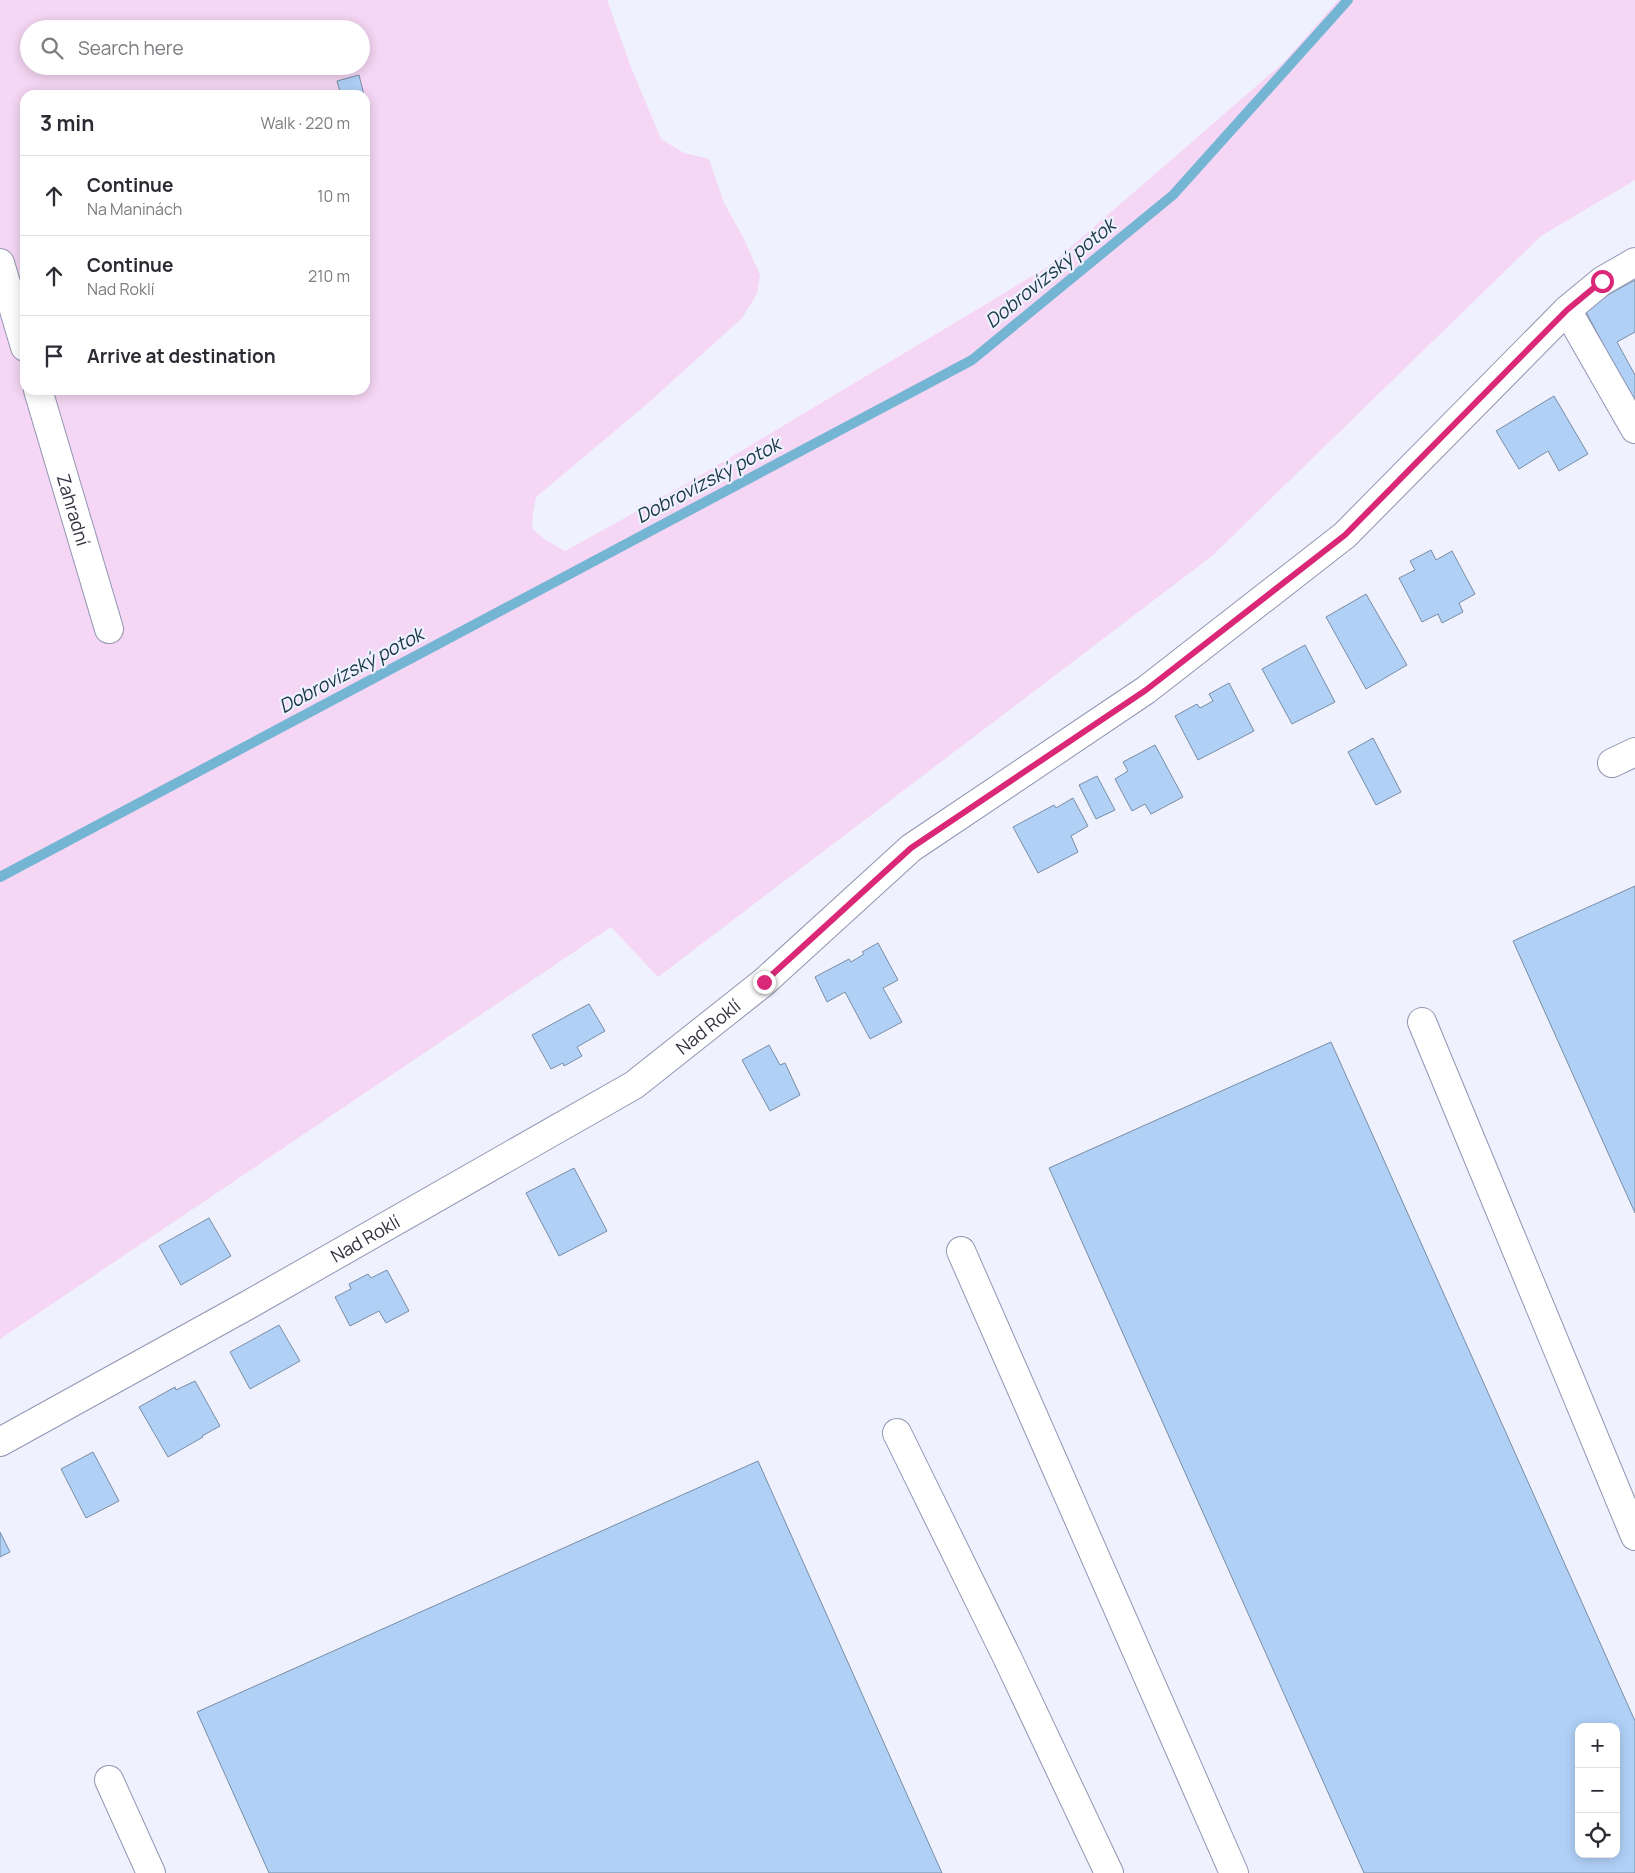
<!DOCTYPE html>
<meta charset="utf-8">
<style>
body{margin:0;font-family:Manrope,sans-serif;background:#f7f7f7;color:#2b2b33}
.controls{position:absolute;right:15px;bottom:15px;display:grid;overflow:hidden;border-radius:10px;box-shadow:0 2px 12px #0003}
.controls button{width:45px;height:45px;display:grid;place-items:center;padding:0;border:0;border-bottom:1px solid #e1e1e2;background:#fff;color:#2b2b33;font:25px sans-serif}
.stop{position:absolute;width:15px;height:15px;margin:-11px;border:4px solid #db2777;border-radius:50%;background:#fff}
.stop.end{background:#db2777;border-color:#fff;box-shadow:0 1px 5px #0008}
.list{margin:0;padding:0;list-style:none}
h2{display:flex;justify-content:space-between;align-items:center;height:65px;margin:0;padding:0 20px;font-size:21px}
h2 small{font-size:16px;font-weight:400;color:#7c7c81}
.list li{display:grid;grid-template-columns:32px 1fr auto;gap:15px;align-items:center;box-sizing:border-box;height:80px;padding:0 20px;border-top:1px solid #e1e1e2}
.list b{display:block;font-size:19px;white-space:nowrap}
.list p{margin:0;font-size:16px;white-space:nowrap;color:#7c7c81}
.list em{font-size:16px;font-style:normal;color:#7c7c81}
.icon{flex:none;width:28px;height:28px;fill:none;stroke:currentColor;stroke-width:2;stroke-linecap:round;stroke-linejoin:round}
.map{position:relative;flex:none;width:1635px;height:1873px;overflow:hidden}
.search{position:absolute;background:#fff;box-shadow:0 2px 12px #0003;left:20px;top:20px;width:350px;height:55px;display:flex;align-items:center;gap:12px;box-sizing:border-box;padding:0 18px;border-radius:28px;color:#7c7c81;font-size:19px}
.panel{position:absolute;background:#fff;box-shadow:0 2px 12px #0003;left:20px;top:90px;width:350px;height:305px;border-radius:15px}
.map>svg:first-child{display:block}
</style>
<div class="map">
<svg width="1635" height="1873" viewBox="0 0 1635 1873">
<rect width="100%" height="100%" fill="#eff1fe"/>
<path fill="#f5d6f4" fill-rule="evenodd" d="M 0,0 L 607,0 L 631,67 L 661,139 L 684,153 L 709,159 L 724,203 L 744,239 L 760,275 L 757,294 L 742,318 L 647,404 L 536,497 L 533,512 L 532,528 L 544,539 L 565,551 L 688,483 L 1049,266 L 1284,62 L 1338,0 L 1635,0 L 1635,180 L 1541,236 L 1212,556 L 658,977 L 611,927 L 0,1339 ZM 29,29 L 361,29 L 361,66 L 29,66 ZM 25,95 L 365,95 L 365,390 L 25,390 Z"/>
<g fill="none" stroke-linecap="round" stroke-linejoin="round">
<path stroke="#74b5d4" stroke-width="10" d="M 0,877 L 972,360 L 1173,195 L 1348,0"/>
</g>
<g fill="#b0d0f6" stroke="#798da4" fill-rule="evenodd">
<path d="M 359,75 L 364,95 L 341,95 L 337,81 Z"/>
<path d="M 1635,280 L 1635,332 L 1617,342 L 1635,375 L 1635,405 L 1584,308 Z"/>
<path d="M 1554,396 L 1588,454 L 1559,471 L 1548,451 L 1519,469 L 1496,431 Z"/>
<path d="M 1431,550 L 1436,560 L 1452,551 L 1475,594 L 1459,603 L 1463,612 L 1442,623 L 1438,614 L 1422,622 L 1399,578 L 1415,570 L 1410,561 Z"/>
<path d="M 1366,594 L 1407,665 L 1366,689 L 1326,617 Z"/>
<path d="M 1305,645 L 1335,702 L 1292,724 L 1262,669 Z"/>
<path d="M 1229,683 L 1254,731 L 1198,760 L 1175,716 L 1197,704 L 1200,708 L 1213,701 L 1209,694 Z"/>
<path d="M 1373,738 L 1401,792 L 1376,805 L 1348,752 Z"/>
<path d="M 1155,745 L 1183,797 L 1151,814 L 1145,804 L 1132,811 L 1115,779 L 1128,771 L 1123,762 Z"/>
<path d="M 1097,776 L 1115,810 L 1096,819 L 1079,785 Z"/>
<path d="M 1073,798 L 1088,826 L 1071,836 L 1078,852 L 1038,873 L 1013,827 L 1054,805 L 1056,808 Z"/>
<path d="M 1635,886 L 1635,1213 L 1513,941 Z"/>
<path d="M 878,943 L 898,980 L 883,988 L 902,1022 L 870,1039 L 845,992 L 827,1002 L 815,977 L 849,959 L 851,962 L 864,954 L 862,952 Z"/>
<path d="M 589,1004 L 605,1031 L 577,1047 L 582,1056 L 564,1066 L 563,1063 L 551,1069 L 532,1035 Z"/>
<path d="M 1331,1042 L 1635,1721 L 1635,1873 L 1364,1873 L 1049,1168 ZM 1579,1727 L 1616,1727 L 1616,1854 L 1579,1854 Z"/>
<path d="M 769,1045 L 780,1065 L 785,1063 L 800,1095 L 770,1111 L 742,1060 Z"/>
<path d="M 574,1168 L 607,1231 L 559,1256 L 526,1193 Z"/>
<path d="M 209,1218 L 231,1256 L 181,1285 L 159,1246 Z"/>
<path d="M 387,1270 L 409,1311 L 386,1323 L 379,1311 L 350,1326 L 335,1297 L 351,1289 L 349,1284 L 368,1274 L 371,1278 Z"/>
<path d="M 279,1325 L 300,1361 L 250,1389 L 230,1352 Z"/>
<path d="M 195,1381 L 220,1426 L 202,1436 L 203,1437 L 168,1457 L 139,1407 L 175,1387 L 176,1390 Z"/>
<path d="M 93,1452 L 119,1501 L 86,1518 L 61,1469 Z"/>
<path d="M 758,1461 L 942,1873 L 269,1873 L 197,1712 Z"/>
<path d="M 0,1532 L 10,1552 L 0,1557 Z"/>
</g>
<g fill="none" stroke-linecap="round" stroke-linejoin="round">
<g stroke="#9195b2" stroke-width="30">
<g id="minor">
<path d="M 0,263 L 25,347"/>
<path d="M 1567,310 L 1635,429"/>
<path id="s1" d="M 38,390 L 109,629"/>
<path d="M 1612,763 L 1635,752"/>
<path d="M 1422,1022 L 1635,1536"/>
<path d="M 961,1251 L 1234,1873"/>
<path d="M 897,1433 L 1007,1657 L 1109,1873"/>
<path id="s2" d="M 0,1442 L 248,1305 L 634,1085 L 764,982 L 911,848 L 1146,690 L 1345,535 L 1567,310 L 1602,281 L 1635,262"/>
<path d="M 109,1780 L 151,1873"/>
</g>
</g>
<use href="#minor" stroke="#fff" stroke-width="28"/>
</g>
<g fill="none" stroke-linecap="round" stroke-linejoin="round">
<path stroke="#db2777" stroke-width="6" d="M 764,982 L 911,848 L 1146,690 L 1345,535 L 1567,310 L 1602,281"/>
</g>
<g text-anchor="middle" dominant-baseline="central" stroke-width="4.5" stroke-linejoin="round" paint-order="stroke">
<g font-size="18" fill="#30323e" stroke="#eff1fe">
<text stroke="none"><textPath href="#s1" startOffset="125">Zahradní</textPath></text>
<text stroke="none"><textPath href="#s2" startOffset="822">Nad Roklí</textPath></text>
<text stroke="none"><textPath href="#s2" startOffset="418">Nad Roklí</textPath></text>
</g>
<g font-size="19" font-style="italic" fill="#183744" stroke="#eff1fe">
<text transform="translate(1050 273) rotate(-39)">Dobrovízský potok</text>
<text transform="translate(708 480) rotate(-28)">Dobrovízský potok</text>
<text transform="translate(351 670) rotate(-28)">Dobrovízský potok</text>
</g>
</g>
</svg>
<div class="controls">
<button>+</button>
<button>−</button>
<button><svg class="icon" aria-label="locate" viewBox="0 0 24 24"><circle cx="12" cy="12" r="6"/><path d="M12 2v4M12 18v4M2 12h4M18 12h4"/></svg></button>
</div>
<div class="stop" style="left:1602px;top:281px"></div>
<div class="stop end" style="left:764px;top:982px"></div>
<div class="search"><svg class="icon" aria-label="search" viewBox="0 0 24 24"><circle cx="10" cy="10" r="6"/><path d="M15 15l6 6"/></svg>Search here</div>
<section class="panel">
<h2>3 min<small>Walk · 220 m</small></h2>
<ul class="list">
<li><svg class="icon" aria-label="ahead" viewBox="0 0 24 24"><path d="M12 20V5M6 11l6-6 6 6"/></svg><div><b>Continue</b><p>Na Maninách</p></div><em>10 m</em></li>
<li><svg class="icon" aria-label="ahead" viewBox="0 0 24 24"><path d="M12 20V5M6 11l6-6 6 6"/></svg><div><b>Continue</b><p>Nad Roklí</p></div><em>210 m</em></li>
<li><svg class="icon" aria-label="arrive" viewBox="0 0 24 24"><path d="M6 21V4h12l-3 4 3 4H6"/></svg><div><b>Arrive at destination</b></div></li>
</ul>
</section>
</div>
